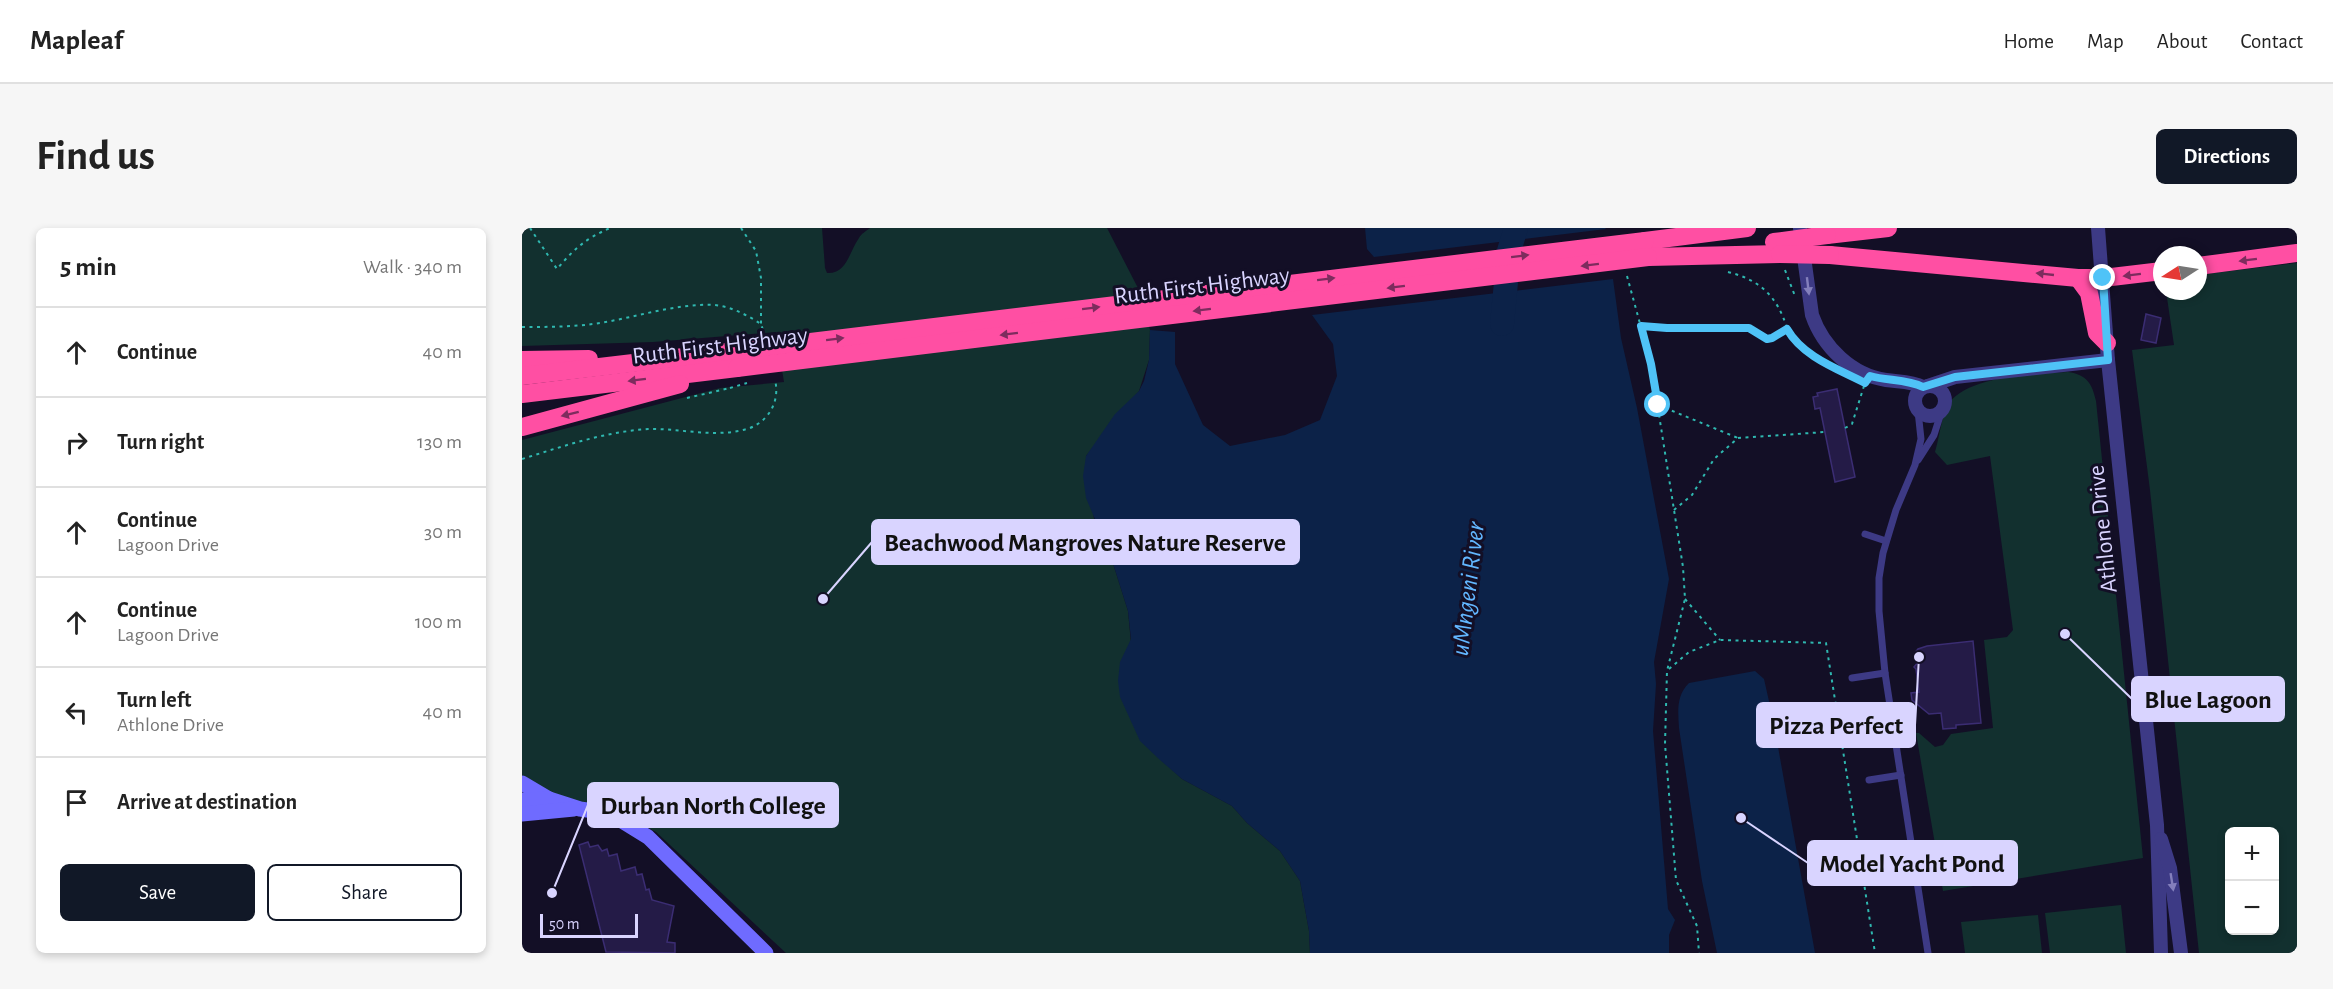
<!DOCTYPE html>
<meta charset="utf-8">
<style>
body{margin:0;font-family:"Alegreya Sans",sans-serif;background:#f6f6f6;color:#222}
.controls{position:absolute;right:18px;bottom:18px;display:grid;overflow:hidden;border-radius:9px;box-shadow:0 3px 9px #0003}
.controls button{width:54px;height:54px;display:grid;place-items:center;padding:0;border:0;border-bottom:2px solid #e0e0e0;background:#fff;color:#222;font:30px sans-serif}
.compass{position:absolute;left:1631px;top:18px;width:54px;height:54px;border-radius:50%;background:#fff;box-shadow:0 3px 9px #0003;rotate:258deg}
.scale{position:absolute;left:18px;bottom:15px;width:98px;box-sizing:border-box;padding-left:6px;border:3px solid #d9d4ff;border-top:0;font-size:16px;line-height:21px;white-space:nowrap;color:#d9d4ff;-webkit-text-stroke:4px #130f26;paint-order:stroke}
.stop{position:absolute;width:18px;height:18px;margin:-14px;border:4px solid #4fc3f7;border-radius:50%;background:#fff}
.stop.end{background:#4fc3f7;border-color:#fff;box-shadow:0 2px 6px #0008}
.list{margin:0;padding:0;list-style:none}
h2{display:flex;justify-content:space-between;align-items:center;height:78px;margin:0;padding:0 24px;font-size:26px}
h2 small{font-size:20px;font-weight:400;color:#767676}
.list li{display:grid;grid-template-columns:39px 1fr auto;gap:18px;align-items:center;box-sizing:border-box;height:90px;padding:0 24px;border-top:2px solid #e0e0e0}
.list b{display:block;font-size:22px;white-space:nowrap}
.list p{margin:0;font-size:20px;white-space:nowrap;color:#767676}
.list em{font-size:20px;font-style:normal;color:#767676}
.actions{display:flex;gap:12px;padding:18px 24px}
.actions a{flex:1;padding:14px 0;border:2px solid #111827;border-radius:9px;text-align:center;font-size:21px;color:#111827}
.actions .main{background:#111827;color:#fff}
.icon{flex:none;width:33px;height:33px;fill:none;stroke:currentColor;stroke-width:2;stroke-linecap:round;stroke-linejoin:round}
.map{position:relative;flex:none;width:1775px;height:725px;overflow:hidden;border-radius:9px}
header{display:flex;align-items:center;gap:36px;box-sizing:border-box;height:84px;padding:0 30px;background:#fff;border-bottom:2px solid #e0e0e0}
header strong{font-size:28px}
nav{display:flex;gap:33px;margin-inline-start:auto;font-size:21px}
.intro{display:flex;align-items:center;justify-content:space-between;box-sizing:border-box;height:144px;padding:0 36px}
h1{margin:0;font-size:42px}
.button{padding:15px 27px;border-radius:9px;background:#111827;color:#fff;font-size:21px;font-weight:700}
main{display:flex;gap:36px;padding:0 36px}
aside{flex:1;background:#fff;border-radius:9px;box-shadow:0 3px 9px #0003}
.map>svg:first-child{display:block}
</style>
<header>
<strong>Mapleaf</strong>
<nav><a>Home</a><a>Map</a><a>About</a><a>Contact</a></nav>
</header>
<div class="intro"><h1>Find us</h1><a class="button">Directions</a></div>
<main>
<aside>
<h2>5 min<small>Walk · 340 m</small></h2>
<ul class="list">
<li><svg class="icon" aria-label="ahead" viewBox="0 0 24 24"><path d="M12 20V5M6 11l6-6 6 6"/></svg><div><b>Continue</b></div><em>40 m</em></li>
<li><svg class="icon" aria-label="right" viewBox="0 0 24 24"><path d="M7 20v-9h11M14 6l5 5-5 5"/></svg><div><b>Turn right</b></div><em>130 m</em></li>
<li><svg class="icon" aria-label="ahead" viewBox="0 0 24 24"><path d="M12 20V5M6 11l6-6 6 6"/></svg><div><b>Continue</b><p>Lagoon Drive</p></div><em>30 m</em></li>
<li><svg class="icon" aria-label="ahead" viewBox="0 0 24 24"><path d="M12 20V5M6 11l6-6 6 6"/></svg><div><b>Continue</b><p>Lagoon Drive</p></div><em>100 m</em></li>
<li><svg class="icon" aria-label="left" viewBox="0 0 24 24"><path d="M17 20v-9H6M10 6l-5 5 5 5"/></svg><div><b>Turn left</b><p>Athlone Drive</p></div><em>40 m</em></li>
<li><svg class="icon" aria-label="arrive" viewBox="0 0 24 24"><path d="M6 21V4h12l-3 4 3 4H6"/></svg><div><b>Arrive at destination</b></div></li>
</ul>
<div class="actions"><a class="main">Save</a><a>Share</a></div>
</aside>
<div class="map">
<svg width="1775" height="725" viewBox="0 0 1775 725">
<rect width="100%" height="100%" fill="#130f26"/>
<g fill="#12302f" fill-rule="evenodd">
<path d="M 0,0 L 300,0 L 303,40 L 305,45 C 325,46 327,24 337,10 C 339,6 344,3 348,0 L 585,0 L 617,62 L 628,102 L 627,132 L 617,163 L 564,228 L 572,291 L 589,329 L 606,383 L 618,512 L 660,551 L 710,578 L 725,595 L 758,623 L 778,653 L 787,703 L 788,725 L 264,725 L 134,604 L 84,578 L 42,572 L 5,552 L 0,547 L 0,212 L 198,160 L 262,154 L 254,104 L 131,114 L 0,118 Z"/>
<path d="M 1775,35 L 1775,725 L 1677,725 L 1628,262 L 1610,122 L 1652,117 L 1644,63 L 1676,63 L 1676,47 ZM 1708,604 L 1752,604 L 1752,702 L 1708,702 Z"/>
<path d="M 1546,144 C 1565,147 1570,155 1574,173 L 1621,630 L 1421,663 L 1394,505 L 1397,505 L 1413,519 L 1421,517 L 1429,506 L 1471,500 L 1462,412 L 1485,409 L 1491,402 L 1468,228 L 1425,237 L 1413,224 C 1417,212 1420,185 1427,175 C 1449,147 1513,146 1546,144 Z"/>
<path d="M 1599,677 L 1604,725 L 1528,725 L 1523,685 Z"/>
<path d="M 1516,687 L 1520,725 L 1443,725 L 1439,694 Z"/>
</g>
<g fill="#0c2248">
<path d="M 843,0 L 1083,0 L 1084,1 L 852,29 L 845,21 Z"/>
<path d="M 1091,51 L 1099,110 L 1115,180 L 1147,351 L 1132,434 L 1134,456 L 1131,503 L 1146,681 L 1153,692 L 1147,707 L 1147,725 L 788,725 L 787,703 L 778,653 L 758,623 L 725,595 L 710,578 L 660,551 L 638,532 L 618,513 L 598,469 L 596,453 L 598,434 L 609,411 L 606,383 L 589,329 L 564,270 L 561,248 L 564,228 L 593,186 L 617,163 L 622,153 L 627,132 L 628,102 L 653,104 L 653,136 L 681,197 L 708,218 L 763,207 L 798,192 L 815,148 L 811,116 L 790,87 Z"/>
<path d="M 1233,443 L 1242,451 L 1251,491 L 1293,725 L 1195,725 L 1180,653 L 1157,500 C 1156,483 1154,468 1167,455 Z"/>
</g>
<g fill="none" stroke-linecap="round" stroke-linejoin="round">
<path stroke="#0c2248" stroke-width="24" d="M 980,96 L 987,23 L 994,0"/>
</g>
<g fill="#241b47" stroke="#3b2d73" stroke-width="1.5">
<path d="M 1624,86 L 1639,90 L 1634,115 L 1619,112 Z"/>
<path d="M 1315,161 L 1333,249 L 1313,254 L 1298,180 L 1293,181 L 1291,169 L 1296,168 L 1295,165 Z"/>
<path d="M 1451,413 L 1459,495 L 1434,497 L 1434,500 L 1421,501 L 1419,485 L 1407,486 L 1390,472 L 1389,465 L 1397,464 L 1394,441 L 1392,439 L 1398,432 L 1392,426 L 1396,421 L 1405,418 Z"/>
<path d="M 66,614 L 68,619 L 76,617 L 80,623 L 85,621 L 87,628 L 95,626 L 99,643 L 113,639 L 115,647 L 120,646 L 124,662 L 127,661 L 130,672 L 152,678 L 145,714 L 153,715 L 153,725 L 84,724 L 57,617 Z"/>
</g>
<g fill="none" stroke-linecap="round" stroke-linejoin="round">
<g stroke="#2fb8b0" stroke-width="2" stroke-dasharray="3 4.5" stroke-linecap="butt">
<path d="M 8,0 L 35,41 C 52,21 63,11 88,0"/>
<path d="M 219,0 L 234,23 L 239,50 L 239,96"/>
<path d="M 1263,42 L 1273,68"/>
<path d="M 1206,44 C 1238,52 1255,68 1265,100"/>
<path d="M 1105,48 L 1129,136 L 1161,339 L 1163,371 L 1145,443 L 1143,516 L 1154,652 L 1175,698 L 1177,725"/>
<path d="M 1119,98 L 1145,100 L 1227,100 L 1245,111 L 1250,110 L 1265,101 C 1274,117 1286,124 1301,132"/>
<path d="M 0,99 C 26,99 52,99 78,95 C 115,89 155,75 193,77 C 210,79 225,87 239,96 L 242,105"/>
<path d="M 165,170 L 208,160"/>
<path d="M 1136,177 L 1216,210"/>
<path d="M 1323,200 L 1330,196 L 1342,158"/>
<path d="M 0,231 C 42,218 82,204 126,201 C 158,200 196,211 228,200 C 248,192 258,172 253,152"/>
<path d="M 1152,282 L 1170,267 L 1192,231 L 1216,210 L 1303,204"/>
<path d="M 1163,371 L 1198,412"/>
<path d="M 1147,441 L 1167,424 L 1198,412 L 1304,415 L 1353,725"/>
</g>
<g stroke="#3d3a85" stroke-width="7">
<path d="M 1396,183 L 1399,211 L 1393,237 L 1374,282 L 1361,325 L 1357,350 L 1357,383 L 1363,445 L 1406,725"/>
<path d="M 1396,232 L 1412,207 L 1420,182"/>
<path d="M 1343,306 L 1364,313"/>
<path d="M 1330,450 L 1363,445"/>
<path d="M 1347,552 L 1379,547"/>
<path d="M 1361,639 L 1392,635"/>
</g>
<g stroke="#3d3a85" stroke-width="14">
<path d="M 1278,0 L 1290,87 C 1301,119 1330,147 1364,152 C 1378,154 1389,153 1401,159"/>
<path d="M 1576,0 L 1586,132 L 1635,597 L 1639,725"/>
<circle cx="1408" cy="173" r="15"/>
<path d="M 1406,158 L 1433,149 L 1586,132"/>
<path d="M 1639,611 L 1648,640 L 1659,725"/>
</g>
<g stroke="#6f6bff" stroke-width="15">
<path d="M 0,555 L 27,571"/>
<path d="M 0,572 L 27,571 L 58,581 L 79,584 L 92,588 L 126,609 L 244,725"/>
<path d="M 0,586 L 52,581"/>
</g>
<g stroke="#ff4fa3" stroke-width="18">
<path d="M 1305,7 L 1366,0"/>
<path d="M 1123,13 L 1225,0"/>
<path d="M 1308,27 L 1556,50 L 1581,50 L 1640,43"/>
<path d="M 1126,29 L 1258,26"/>
<path d="M 1676,38 L 1775,25"/>
<path d="M 1556,50 L 1567,65 L 1575,105 L 1585,115"/>
<path d="M 0,132 L 67,131"/>
<path d="M 0,148 L 213,123"/>
<path d="M 0,166 L 215,140"/>
<path d="M 0,199 L 158,156"/>
</g>
<path stroke="#2fb8b0" stroke-width="2" stroke-dasharray="3 4.5" stroke-linecap="butt" d="M 208,160 L 225,155"/>
<g stroke="#ff4fa3" stroke-width="18">
<path d="M 1252,14 L 1305,7"/>
<path d="M 1258,26 L 1308,27"/>
<path d="M 213,123 L 1123,13"/>
<path d="M 215,140 L 1126,29"/>
</g>
</g>
<defs><path id="oneway-solid" d="M-6-.8H1V-3.2L6.5 0L1 3.2V.8H-6Z" transform="scale(1.5)"/></defs>
<g fill="#7d2c5e">
<use href="#oneway-solid" transform="translate(998 28) rotate(-7)"/>
<use href="#oneway-solid" transform="translate(1726 32) rotate(173)"/>
<use href="#oneway-solid" transform="translate(1068 37) rotate(173)"/>
<use href="#oneway-solid" transform="translate(1523 46) rotate(-174)"/>
<use href="#oneway-solid" transform="translate(1610 47) rotate(173)"/>
<use href="#oneway-solid" transform="translate(804 51) rotate(-7)"/>
<use href="#oneway-solid" transform="translate(874 59) rotate(173)"/>
<use href="#oneway-solid" transform="translate(569 80) rotate(-7)"/>
<use href="#oneway-solid" transform="translate(680 82) rotate(173)"/>
<use href="#oneway-solid" transform="translate(487 106) rotate(173)"/>
<use href="#oneway-solid" transform="translate(313 111) rotate(-7)"/>
<use href="#oneway-solid" transform="translate(115 152) rotate(173)"/>
<use href="#oneway-solid" transform="translate(48 186) rotate(166)"/>
</g>
<g fill="#837fbc">
<use href="#oneway-solid" transform="translate(1286 58) rotate(83)"/>
<use href="#oneway-solid" transform="translate(1650 654) rotate(81)"/>
</g>
<g fill="none" stroke-linecap="round" stroke-linejoin="round">
<path stroke="#4fc3f7" stroke-width="8" d="M 1136,177 L 1129,136 L 1119,98 L 1145,100 L 1227,100 L 1245,111 L 1250,110 L 1265,101 C 1281,129 1316,141 1343,155 L 1348,148 C 1365,153 1385,151 1401,159 L 1433,149 L 1586,132 L 1581,50"/>
</g>
<g text-anchor="middle" dominant-baseline="central" stroke-width="6" stroke-linejoin="round" paint-order="stroke">
<g font-size="24" fill="#d9d4ff" stroke="#130f26">
<text transform="translate(680 58) rotate(-7)">Ruth First Highway</text>
<text transform="translate(198 118) rotate(-7)">Ruth First Highway</text>
<text transform="translate(1581 301) rotate(-96)">Athlone Drive</text>
</g>
<g font-size="26" font-style="italic" fill="#62b6ff" stroke="#130f26">
<text transform="translate(946 361) rotate(-83)">uMngeni River</text>
</g>
</g>
<path fill="none" stroke="#d9d4ff" stroke-width="2" d="M301 371L350 314M1543 406L1610 471M1397 429L1393 497M30 665L66 577M1219 590L1286 635"/>
<g fill="#d9d4ff" stroke="#130f26" stroke-width="2">
<circle cx="301" cy="371" r="6"/>
<circle cx="1543" cy="406" r="6"/>
<circle cx="1397" cy="429" r="6"/>
<circle cx="30" cy="665" r="6"/>
<circle cx="1219" cy="590" r="6"/>
</g>
<g fill="#d9d4ff" stroke="#d9d4ff" stroke-width="2">
<rect x="350" y="292" width="427" height="44" rx="6"/>
<rect x="1610" y="449" width="152" height="44" rx="6"/>
<rect x="1235" y="475" width="158" height="44" rx="6"/>
<rect x="66" y="555" width="250" height="44" rx="6"/>
<rect x="1286" y="613" width="209" height="44" rx="6"/>
</g>
<g font-size="26" text-anchor="middle" font-weight="bold" fill="#111">
<text x="563" y="323">Beachwood Mangroves Nature Reserve</text>
<text x="1686" y="480">Blue Lagoon</text>
<text x="1314" y="506">Pizza Perfect</text>
<text x="191" y="586">Durban North College</text>
<text x="1390" y="644">Model Yacht Pond</text>
</g>
</svg>
<div class="controls">
<button>+</button>
<button>−</button>
</div>
<svg class="compass" viewBox="-18 -18 36 36"><path d="M0-13l5 13h-10z" fill="#e53935"/><path d="M0 13l5-13h-10z" fill="#767676"/></svg>
<div class="scale">50 m</div>
<div class="stop" style="left:1136px;top:177px"></div>
<div class="stop end" style="left:1581px;top:50px"></div>
</div>
</main>
